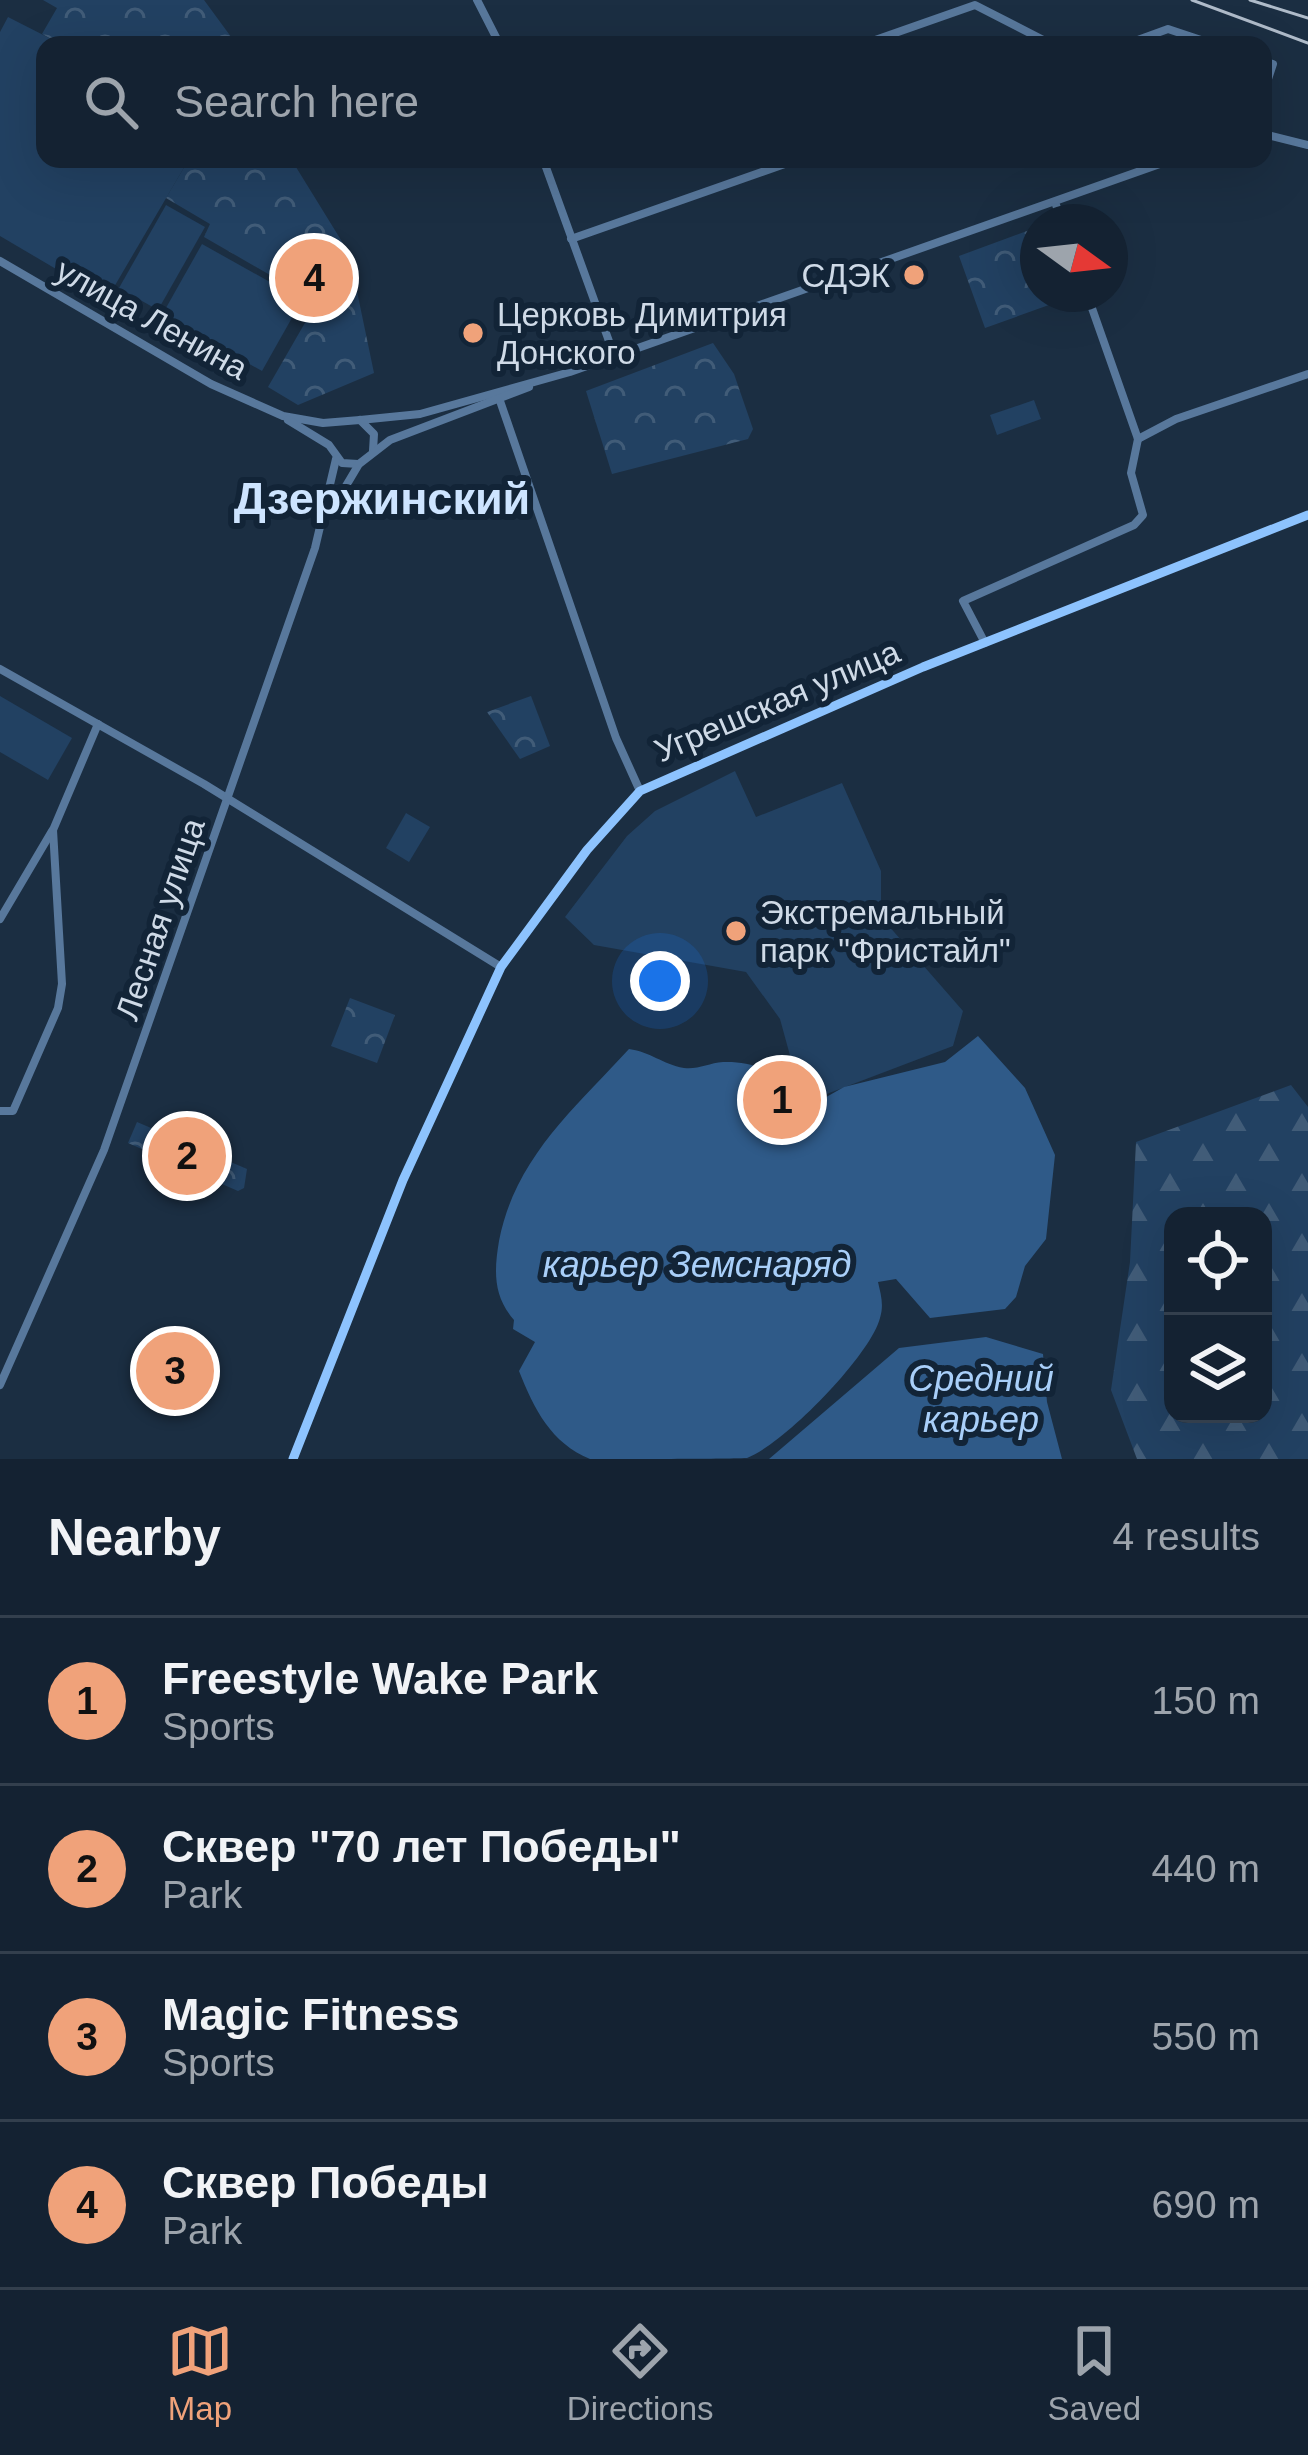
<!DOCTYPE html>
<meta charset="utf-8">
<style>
body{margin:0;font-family:Helvetica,sans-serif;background:#1d2a3a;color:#f1f3f6}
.controls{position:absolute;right:36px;bottom:36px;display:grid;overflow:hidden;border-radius:24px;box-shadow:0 12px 48px #0002}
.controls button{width:108px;height:108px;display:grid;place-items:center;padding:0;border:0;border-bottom:3px solid #333f4d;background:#142232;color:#f1f3f6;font:60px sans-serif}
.compass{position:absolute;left:1020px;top:204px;width:108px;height:108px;border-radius:50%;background:#142232;box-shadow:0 12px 48px #0002;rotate:105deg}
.you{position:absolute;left:660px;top:981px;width:42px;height:42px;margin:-30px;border:9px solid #fff;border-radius:50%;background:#1a73e8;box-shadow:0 0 0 18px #1a73e833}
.badge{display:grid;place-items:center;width:78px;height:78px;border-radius:50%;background:#f0a27a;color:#111;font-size:39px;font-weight:700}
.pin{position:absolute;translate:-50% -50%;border:6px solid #fff;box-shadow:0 3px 12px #0006}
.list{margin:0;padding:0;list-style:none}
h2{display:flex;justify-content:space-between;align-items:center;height:156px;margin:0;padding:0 48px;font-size:51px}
h2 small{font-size:39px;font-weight:400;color:#9da4ac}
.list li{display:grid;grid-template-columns:78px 1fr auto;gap:36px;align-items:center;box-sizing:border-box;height:168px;padding:0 48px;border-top:3px solid #333f4d}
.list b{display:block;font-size:45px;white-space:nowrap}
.list p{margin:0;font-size:39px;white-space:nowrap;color:#9da4ac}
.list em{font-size:39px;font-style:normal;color:#9da4ac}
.icon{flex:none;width:66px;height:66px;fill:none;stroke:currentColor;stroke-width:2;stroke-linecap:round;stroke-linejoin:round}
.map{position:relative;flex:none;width:1308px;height:1459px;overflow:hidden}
.search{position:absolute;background:#142232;box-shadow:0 12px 48px #0002;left:36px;right:36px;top:36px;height:132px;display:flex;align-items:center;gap:30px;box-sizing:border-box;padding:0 42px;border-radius:24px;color:#9da4ac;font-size:45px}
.sheet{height:828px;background:#142232}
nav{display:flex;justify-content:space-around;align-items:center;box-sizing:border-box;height:168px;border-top:3px solid #333f4d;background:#142232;font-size:33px;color:#9da4ac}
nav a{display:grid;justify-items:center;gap:6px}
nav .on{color:#f0a27a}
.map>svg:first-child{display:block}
</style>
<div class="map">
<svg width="1308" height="1459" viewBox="0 0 1308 1459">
<defs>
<pattern id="forest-firs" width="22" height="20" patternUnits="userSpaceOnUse" patternTransform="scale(3)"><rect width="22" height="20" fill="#224162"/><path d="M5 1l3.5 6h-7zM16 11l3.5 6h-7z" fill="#415c78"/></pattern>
<pattern id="park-crowns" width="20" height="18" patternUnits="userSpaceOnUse" patternTransform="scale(3)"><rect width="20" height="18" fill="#224162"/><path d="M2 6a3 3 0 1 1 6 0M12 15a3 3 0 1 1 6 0" fill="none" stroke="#415c78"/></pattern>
</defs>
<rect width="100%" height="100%" fill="#1b2e42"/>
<path fill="url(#forest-firs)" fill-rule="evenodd" d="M 1291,1085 L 1308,1107 L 1308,1459 L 1137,1459 L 1111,1390 L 1130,1262 L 1136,1142 ZM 1173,1216 L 1263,1216 L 1263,1414 L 1173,1414 Z"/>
<g fill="url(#park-crowns)">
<path d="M 43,0 L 204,0 L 237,45 L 62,45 L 42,34 L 57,8 Z"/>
<path d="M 189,159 L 291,159 L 349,253 L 374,373 L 298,405 L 268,387 L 317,302 L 204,237 L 210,224 L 166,198 Z"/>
<path d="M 1038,227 L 1038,294 L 1074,296 L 985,328 L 959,256 Z"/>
<path d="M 713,343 L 734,374 L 753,429 L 748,439 L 612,474 L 586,391 Z"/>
<path d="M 531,696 L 550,746 L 520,759 L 487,712 Z"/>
<path d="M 350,998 L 395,1015 L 377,1063 L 331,1046 Z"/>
<path d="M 137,1122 L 247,1169 L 244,1188 L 238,1191 L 128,1143 Z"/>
</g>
<g fill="#224162">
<path d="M 8,17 L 63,45 L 45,45 L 45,159 L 189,159 L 107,299 L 0,236 L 0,32 Z"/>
<path d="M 166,205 L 205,227 L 158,310 L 119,288 Z"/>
<path d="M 202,244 L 302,300 L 262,371 L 162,315 Z"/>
<path d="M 1034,400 L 1041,419 L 997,435 L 990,415 Z"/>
<path d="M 0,696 L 72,738 L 48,780 L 0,752 Z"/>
<path d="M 735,771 L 756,817 L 842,783 L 881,871 L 881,917 L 963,1011 L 953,1046 L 803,1103 L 780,1019 L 746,972 L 594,945 L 565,917 L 627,836 L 655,811 Z"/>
<path d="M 406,813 L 430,827 L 409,862 L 386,848 Z"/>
</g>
<g fill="#2f5a88">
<path d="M 978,1036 L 1025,1088 L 1055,1155 L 1046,1239 L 1025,1266 L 1016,1297 L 1005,1309 L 930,1318 L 896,1279 L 878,1282 C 881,1295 884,1305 880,1318 C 870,1356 784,1444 747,1458 C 720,1459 625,1459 590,1459 C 551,1443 534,1409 519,1371 L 535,1342 L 513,1329 L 514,1320 C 493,1296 494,1271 499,1241 C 515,1158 574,1109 629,1049 C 651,1052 662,1064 684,1068 C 697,1070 709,1063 723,1062 C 747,1061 768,1069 789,1080 L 798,1113 L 844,1087 L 945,1062 Z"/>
<path d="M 986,1337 L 1043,1354 L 1047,1402 L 1062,1459 L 769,1459 L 899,1348 Z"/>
</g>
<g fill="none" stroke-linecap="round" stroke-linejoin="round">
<g stroke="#58789c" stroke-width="8">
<path d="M 477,0 L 500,45"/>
<path d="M 861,45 L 975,5 L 1053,45"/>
<path d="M 1124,45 L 1168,29 L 1216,45"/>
<path d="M 1263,61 L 1273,64 L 1263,94"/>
<path d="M 1263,134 L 1308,145"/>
<path d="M 543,159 L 614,355"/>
<path d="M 1055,202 L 1062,222"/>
<path d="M 571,239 L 799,159"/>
<path d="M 0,261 L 211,384 L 283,416 L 323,423 L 360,420 L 420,414 L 570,372 L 1174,159"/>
<path d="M 499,398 L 616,738 L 640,791"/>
<path d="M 288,420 L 329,445 L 342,463 L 358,464"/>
<path d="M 360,420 L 374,434 L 373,451"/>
<path d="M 1138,439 L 1176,419 L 1308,374"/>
<path d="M 328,516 L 359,464 L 390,440 L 529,387"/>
<path d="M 985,643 L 963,601 L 1134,525 L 1143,515 L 1131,473 L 1138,439 L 1087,294"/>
<path d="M 0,669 L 204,784 L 501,967"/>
<path d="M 0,919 L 52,831"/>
<path d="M 0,1111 L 13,1111 L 58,1008 L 62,984 L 53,830 L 98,724"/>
<path d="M 0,1385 L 104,1150 L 315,548 L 336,459"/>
</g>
<path stroke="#8dc3fe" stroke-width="9" d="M 293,1459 L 403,1180 L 501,967 L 587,850 L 640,791 L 923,667 L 1308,515"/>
<g stroke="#afbbc9" stroke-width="3">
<path d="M 1192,0 L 1308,43"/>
<path d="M 1250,0 L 1308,18"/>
</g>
</g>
<g fill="#f0a27a" stroke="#122437" stroke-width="4.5">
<circle cx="914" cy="275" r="12"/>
<circle cx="473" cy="333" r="12"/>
<circle cx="736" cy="931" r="12"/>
</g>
<g text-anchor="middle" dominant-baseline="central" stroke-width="12" stroke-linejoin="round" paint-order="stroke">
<g font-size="33" fill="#cfdae7" stroke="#122437" text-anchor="start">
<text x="890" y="275" text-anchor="end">СДЭК</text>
<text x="497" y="314">Церковь Димитрия<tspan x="497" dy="38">Донского</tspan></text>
<text x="760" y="912">Экстремальный<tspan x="760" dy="38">парк "Фристайл"</tspan></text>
</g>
<g font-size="33" fill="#cfdae7" stroke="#122437">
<text transform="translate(152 319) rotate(29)">улица Ленина</text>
<text transform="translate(777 701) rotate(-23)">Угрешская улица</text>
<text transform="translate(160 919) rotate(-71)">Лесная улица</text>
</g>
<g font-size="36" font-style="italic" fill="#a9cff9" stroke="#122437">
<text x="697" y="1264">карьер Земснаряд</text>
<text x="981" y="1378">Средний<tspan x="981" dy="41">карьер</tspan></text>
</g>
<g font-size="45" font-weight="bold" fill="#cde4ff" stroke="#122437">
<text x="382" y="498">Дзержинский</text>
</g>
</g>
</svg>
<div class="controls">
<button><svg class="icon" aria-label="locate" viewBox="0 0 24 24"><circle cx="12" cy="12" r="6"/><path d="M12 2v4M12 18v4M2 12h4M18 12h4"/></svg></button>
<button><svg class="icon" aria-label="layers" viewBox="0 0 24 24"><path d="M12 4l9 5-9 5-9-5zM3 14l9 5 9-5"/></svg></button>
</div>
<svg class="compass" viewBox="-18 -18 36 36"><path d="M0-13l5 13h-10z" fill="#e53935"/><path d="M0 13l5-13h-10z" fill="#9da4ac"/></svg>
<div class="you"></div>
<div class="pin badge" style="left:782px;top:1100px">1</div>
<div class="pin badge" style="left:187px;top:1156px">2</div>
<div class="pin badge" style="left:175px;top:1371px">3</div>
<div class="pin badge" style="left:314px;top:278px">4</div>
<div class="search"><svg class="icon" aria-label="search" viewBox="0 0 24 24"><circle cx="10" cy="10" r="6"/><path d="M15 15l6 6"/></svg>Search here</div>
</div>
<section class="sheet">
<h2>Nearby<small>4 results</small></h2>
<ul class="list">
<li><span class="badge">1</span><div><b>Freestyle Wake Park</b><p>Sports</p></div><em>150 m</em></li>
<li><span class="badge">2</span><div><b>Сквер &quot;70 лет Победы&quot;</b><p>Park</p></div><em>440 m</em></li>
<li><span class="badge">3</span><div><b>Magic Fitness</b><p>Sports</p></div><em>550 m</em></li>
<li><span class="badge">4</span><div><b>Сквер Победы</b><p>Park</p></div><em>690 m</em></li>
</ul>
</section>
<nav>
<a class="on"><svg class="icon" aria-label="map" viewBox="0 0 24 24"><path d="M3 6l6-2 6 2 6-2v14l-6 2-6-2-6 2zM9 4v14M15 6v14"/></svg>Map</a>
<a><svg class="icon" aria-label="directions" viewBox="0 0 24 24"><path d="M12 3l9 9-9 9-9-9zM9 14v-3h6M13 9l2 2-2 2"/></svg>Directions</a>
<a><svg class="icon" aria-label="saved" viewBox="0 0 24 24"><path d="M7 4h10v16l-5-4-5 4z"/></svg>Saved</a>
</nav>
